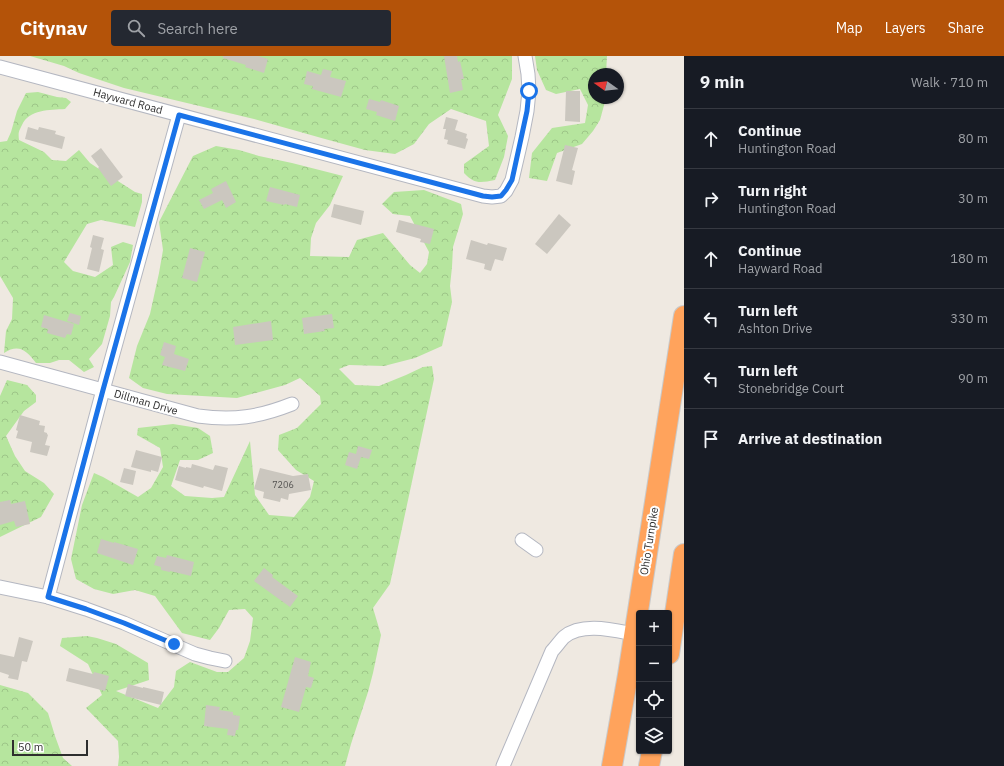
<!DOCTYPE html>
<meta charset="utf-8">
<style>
body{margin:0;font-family:"IBM Plex Sans",sans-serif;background:#242831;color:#f1f3f6}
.controls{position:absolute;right:12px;bottom:12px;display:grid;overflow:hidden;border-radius:4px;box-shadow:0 1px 3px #0004}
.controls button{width:36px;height:36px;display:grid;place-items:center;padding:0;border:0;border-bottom:1px solid #363941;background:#171b24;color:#f1f3f6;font:20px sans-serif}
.compass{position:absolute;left:588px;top:12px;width:36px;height:36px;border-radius:50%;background:#171b24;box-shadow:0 1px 3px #0004;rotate:285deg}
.scale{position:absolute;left:12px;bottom:10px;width:76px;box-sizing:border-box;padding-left:4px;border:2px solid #2e2e2e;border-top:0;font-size:11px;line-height:14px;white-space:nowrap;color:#2e2e2e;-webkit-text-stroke:3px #fff;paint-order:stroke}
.stop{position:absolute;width:12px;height:12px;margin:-9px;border:3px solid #1a73e8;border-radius:50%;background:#fff}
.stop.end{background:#1a73e8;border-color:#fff;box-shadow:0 1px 4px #0008}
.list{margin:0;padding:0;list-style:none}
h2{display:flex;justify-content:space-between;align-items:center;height:52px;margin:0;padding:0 16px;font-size:17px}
h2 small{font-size:13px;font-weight:400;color:#9ea1a6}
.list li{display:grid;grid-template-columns:26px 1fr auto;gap:12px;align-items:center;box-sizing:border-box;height:60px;padding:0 16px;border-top:1px solid #363941}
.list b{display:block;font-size:15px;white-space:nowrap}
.list p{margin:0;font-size:13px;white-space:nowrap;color:#9ea1a6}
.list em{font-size:13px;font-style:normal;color:#9ea1a6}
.icon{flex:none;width:22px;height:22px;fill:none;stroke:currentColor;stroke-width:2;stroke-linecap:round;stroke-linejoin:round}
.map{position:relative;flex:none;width:684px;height:710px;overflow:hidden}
header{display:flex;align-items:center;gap:24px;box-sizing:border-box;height:56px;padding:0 20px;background:#b45309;color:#fff}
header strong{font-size:19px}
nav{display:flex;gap:22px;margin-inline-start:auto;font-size:14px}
.search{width:280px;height:36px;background:#242831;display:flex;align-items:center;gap:10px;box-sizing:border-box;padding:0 14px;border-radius:4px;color:#9ea1a6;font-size:15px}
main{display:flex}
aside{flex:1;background:#171b24}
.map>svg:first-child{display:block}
</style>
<header>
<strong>Citynav</strong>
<div class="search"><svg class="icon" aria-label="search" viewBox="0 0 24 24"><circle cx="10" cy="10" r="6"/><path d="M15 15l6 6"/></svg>Search here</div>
<nav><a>Map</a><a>Layers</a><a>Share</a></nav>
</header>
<main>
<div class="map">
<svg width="684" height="710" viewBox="0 0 684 710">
<defs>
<pattern id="forest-crowns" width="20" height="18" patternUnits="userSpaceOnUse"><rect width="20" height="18" fill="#b6e59e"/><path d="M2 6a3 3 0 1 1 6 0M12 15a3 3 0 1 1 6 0" fill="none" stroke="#9dc588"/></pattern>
</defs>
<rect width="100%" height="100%" fill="#efe9e1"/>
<g fill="url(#forest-crowns)">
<path d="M 30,0 L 512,0 L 512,23 L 498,59 L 508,80 L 504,101 L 495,124 C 480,127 474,128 464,117 L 464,108 L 489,90 L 486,65 L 451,53 L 429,68 L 414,88 L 395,98 L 365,94 L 325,83 L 254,63 L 124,32 L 79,17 L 64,10 Z"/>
<path d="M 535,0 L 607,0 L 606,18 L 594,18 L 594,42 L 606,42 L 600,64 L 593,75 L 582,88 L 557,97 L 547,125 L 529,122 L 532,97 L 552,72 L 585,67 L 588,49 L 580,33 L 556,38 L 546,34 L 537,14 Z"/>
<path d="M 38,36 L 57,41 L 66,42 L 71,46 L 65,53 C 50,54 29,53 22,69 C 19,75 18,76 19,84 L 44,96 L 52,104 L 66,105 L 79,94 L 90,107 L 96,111 L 135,136 L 142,138 L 142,146 L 135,171 L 101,164 L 87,168 L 64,206 L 73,215 L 95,221 L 113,209 L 111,191 L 123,186 L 133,189 L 130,206 L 114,241 L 111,246 L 110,260 L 102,288 L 89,303 L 94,311 L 84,316 L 69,304 L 59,304 L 50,307 L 36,307 C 27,295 19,287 4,297 L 6,275 L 12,263 L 13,242 L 0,220 L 0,86 L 7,85 L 11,76 L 17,55 L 26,37 Z"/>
<path d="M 216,90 L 239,94 L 259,100 L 292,107 L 343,120 L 330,149 L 316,167 L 311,182 L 310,200 L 349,201 L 357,184 L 383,177 L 410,209 L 420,217 L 427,208 L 429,196 L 410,160 L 393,158 L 382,148 L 394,136 L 424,134 L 461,148 L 463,158 L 453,191 L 452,211 L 450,230 L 452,246 L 442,290 L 415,302 L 384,310 L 349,309 L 339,313 L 355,329 L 379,330 L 406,319 L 423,311 L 432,310 L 434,323 L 390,528 L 373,552 L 381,579 L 373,617 L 368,636 L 351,688 L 345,710 L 118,710 L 119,701 L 118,685 L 86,652 L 102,639 L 88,608 L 60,590 L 62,582 L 87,580 L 97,582 L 116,588 L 148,607 L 149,624 L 116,635 L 158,652 L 174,631 L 176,615 L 190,606 L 217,616 L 228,616 L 244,602 L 250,585 L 253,562 L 245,553 L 229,554 L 219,572 L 210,584 L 182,577 L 155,540 L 135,534 L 113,538 L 94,533 L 76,523 L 71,503 L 82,449 L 94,417 L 103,421 L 138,441 L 151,432 L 163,411 L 160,392 L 137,379 L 138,372 L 173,368 L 198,372 L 210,380 L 213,397 L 198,404 L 180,404 L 171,430 L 185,440 L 212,442 L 224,441 L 250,385 L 255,439 L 269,459 L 294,461 L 310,441 L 314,425 L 296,414 L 278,394 L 279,379 L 297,372 L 321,348 L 320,340 L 300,322 L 285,329 L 237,342 L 167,338 L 143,332 L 129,322 L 137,290 L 150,258 L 159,217 L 163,194 L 159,166 L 193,100 Z"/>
<path d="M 7,324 L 27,329 L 36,339 L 36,346 L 24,355 L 6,380 L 15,400 L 25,415 L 44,427 L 54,438 L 41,461 L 0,481 L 0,340 Z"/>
<path d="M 0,629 L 28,637 L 48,657 L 55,680 L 63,702 L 72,710 L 0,710 Z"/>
</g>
<g fill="#cbc7bf">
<path d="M 223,0 L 258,0 L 268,3 L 264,17 L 245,11 L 246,9 L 223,2 Z"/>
<path d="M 444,0 L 457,0 L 458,6 L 460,5 L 464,23 L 461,23 L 463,34 L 450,37 Z"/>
<path d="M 323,13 L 332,15 L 330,21 L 346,25 L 341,41 L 312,33 L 313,30 L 304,28 L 307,15 L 321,19 Z"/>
<path d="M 566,35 L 580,35 L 580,66 L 565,65 Z"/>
<path d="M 369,43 L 380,46 L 381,44 L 399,50 L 395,65 L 376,59 L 377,56 L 366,53 Z"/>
<path d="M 446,61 L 458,64 L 455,74 L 467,78 L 466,82 L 468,83 L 465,93 L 447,88 L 448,84 L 444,83 L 446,73 L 443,73 Z"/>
<path d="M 28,71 L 38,74 L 39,71 L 56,75 L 55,78 L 65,81 L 62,93 L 25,83 Z"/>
<path d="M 565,89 L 578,92 L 572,114 L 575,115 L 572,129 L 556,125 Z"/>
<path d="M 101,92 L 123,121 L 111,130 L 98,112 L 99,111 L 91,100 Z"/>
<path d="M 226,125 L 236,146 L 226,152 L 222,144 L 204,153 L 199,144 L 213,137 L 211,133 Z"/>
<path d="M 270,131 L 300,139 L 297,151 L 285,148 L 284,149 L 266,145 Z"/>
<path d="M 334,148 L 364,155 L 361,169 L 331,161 Z"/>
<path d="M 559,158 L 571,169 L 547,198 L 535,188 Z"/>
<path d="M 399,164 L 434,173 L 430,188 L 420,186 L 421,183 L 396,176 Z"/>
<path d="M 93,179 L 104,182 L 101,193 L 104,194 L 99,216 L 87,213 L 92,192 L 90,191 Z"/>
<path d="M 471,184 L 487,189 L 488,187 L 507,192 L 503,205 L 495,203 L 491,215 L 484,213 L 485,208 L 466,203 Z"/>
<path d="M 190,192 L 205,196 L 197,226 L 182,222 Z"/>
<path d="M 70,257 L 81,260 L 79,269 L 67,265 Z"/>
<path d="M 332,258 L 334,272 L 324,273 L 325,275 L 304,278 L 302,262 Z"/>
<path d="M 44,259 L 74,268 L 71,279 L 67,278 L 65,282 L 47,277 L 48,273 L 41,271 Z"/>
<path d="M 271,265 L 273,284 L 235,289 L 233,271 Z"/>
<path d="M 164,286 L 176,290 L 174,298 L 189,303 L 185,315 L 162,309 L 165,301 L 160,299 Z"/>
<path d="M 20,359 L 40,365 L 39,369 L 45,370 L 44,376 L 47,377 L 47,378 L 48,379 L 45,389 L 50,390 L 47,400 L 30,396 L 32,386 L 16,382 L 18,375 L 16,374 Z"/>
<path d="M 358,390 L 372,394 L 369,403 L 361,401 L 357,413 L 345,409 L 349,396 L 356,398 Z"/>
<path d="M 136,394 L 162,401 L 158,416 L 151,414 L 151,416 L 131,411 Z"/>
<path d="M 192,408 L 213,414 L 215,409 L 228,412 L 222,435 L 204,430 L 203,432 L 175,424 L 179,410 L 186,412 L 186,411 L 191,412 Z"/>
<path d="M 124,412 L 136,415 L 133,429 L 120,426 Z"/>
<path d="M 260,412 L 293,420 L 308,418 L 311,434 L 289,438 L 288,444 L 281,442 L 280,446 L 263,442 L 264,436 L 254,433 Z"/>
<path d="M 10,444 L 11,448 L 25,445 L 30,468 L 16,471 L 14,465 L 0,469 L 0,446 Z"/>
<path d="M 101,483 L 114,487 L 114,486 L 138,493 L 133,509 L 97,497 Z"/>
<path d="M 167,499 L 194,506 L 191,520 L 170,515 L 170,516 L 161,514 L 161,511 L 154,509 L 157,500 L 166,502 Z"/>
<path d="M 264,512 L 273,519 L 272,521 L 298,540 L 290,551 L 254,525 Z"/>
<path d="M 19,581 L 33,585 L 27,606 L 22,605 L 18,624 L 8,622 L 9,619 L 0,616 L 0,598 L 14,601 Z"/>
<path d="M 295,601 L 311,606 L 308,620 L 314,622 L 311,632 L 306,631 L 299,656 L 281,651 Z"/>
<path d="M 69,612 L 93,618 L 94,616 L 109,620 L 105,635 L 66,625 Z"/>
<path d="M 128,628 L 143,632 L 143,631 L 164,636 L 161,649 L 125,640 Z"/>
<path d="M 206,649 L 220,651 L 219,654 L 233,656 L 233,659 L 240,660 L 238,674 L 236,674 L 235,680 L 227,679 L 228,673 L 204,670 Z"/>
</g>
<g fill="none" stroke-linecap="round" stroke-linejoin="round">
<g stroke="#b4b7c1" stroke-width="15">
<g id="minor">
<path d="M 0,11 L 483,140 L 492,141 L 501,140 L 506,135 L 512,124 L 522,81 L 527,55 L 529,35 L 528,18 L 525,0"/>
<path d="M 0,306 L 198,360 C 234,365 259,361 292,348"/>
<path d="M 522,484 L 536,494"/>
<path d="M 0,531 L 48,541 L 86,553 L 124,567 L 195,598 L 210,602 L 225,605"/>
<path d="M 48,541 L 103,334 L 179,59"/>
<path d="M 503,710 L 552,595 C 556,591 560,585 564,581 C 582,566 613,574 634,578"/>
</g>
</g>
<g stroke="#c9c9c9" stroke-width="22">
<g id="highway">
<path d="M 669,598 L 684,498"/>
<path d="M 612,710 L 628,619 L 684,260"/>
<path d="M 649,710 L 652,695"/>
</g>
</g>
<use href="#minor" stroke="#fff" stroke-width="13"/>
<use href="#highway" stroke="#ffa35c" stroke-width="20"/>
</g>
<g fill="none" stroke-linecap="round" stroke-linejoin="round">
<path stroke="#1a73e8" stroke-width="5" d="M 174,588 L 124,567 L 86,553 L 48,541 L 103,334 L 179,59 L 483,140 L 492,141 L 501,140 L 506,134 L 512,124 L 527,55 L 529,35"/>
</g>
<g text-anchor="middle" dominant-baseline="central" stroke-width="4" stroke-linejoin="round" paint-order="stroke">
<g font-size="9" fill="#555452">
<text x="283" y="428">7206</text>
</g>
<g font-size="11" fill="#2e2e2e" stroke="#fff">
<text transform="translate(128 45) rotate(15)">Hayward Road</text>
<text transform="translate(146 346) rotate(16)">Dillman Drive</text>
<text transform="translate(649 485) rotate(-81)">Ohio Turnpike</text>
</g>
</g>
</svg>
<div class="controls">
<button>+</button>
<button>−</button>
<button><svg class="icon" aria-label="locate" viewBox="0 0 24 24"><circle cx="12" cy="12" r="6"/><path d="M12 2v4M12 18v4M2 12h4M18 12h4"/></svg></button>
<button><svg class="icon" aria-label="layers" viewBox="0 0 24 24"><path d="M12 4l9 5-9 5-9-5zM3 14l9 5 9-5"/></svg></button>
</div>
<svg class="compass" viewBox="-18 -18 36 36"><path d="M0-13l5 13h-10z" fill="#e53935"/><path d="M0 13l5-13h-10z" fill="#9ea1a6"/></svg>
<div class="scale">50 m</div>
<div class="stop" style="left:529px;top:35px"></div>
<div class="stop end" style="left:174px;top:588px"></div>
</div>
<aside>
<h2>9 min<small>Walk · 710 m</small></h2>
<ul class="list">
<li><svg class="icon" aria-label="ahead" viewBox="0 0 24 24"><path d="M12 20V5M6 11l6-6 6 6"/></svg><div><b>Continue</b><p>Huntington Road</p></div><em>80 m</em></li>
<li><svg class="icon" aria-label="right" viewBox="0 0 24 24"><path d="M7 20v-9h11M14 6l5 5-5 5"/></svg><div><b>Turn right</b><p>Huntington Road</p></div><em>30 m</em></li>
<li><svg class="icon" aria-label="ahead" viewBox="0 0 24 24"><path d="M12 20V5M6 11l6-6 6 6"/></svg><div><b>Continue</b><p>Hayward Road</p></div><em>180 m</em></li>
<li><svg class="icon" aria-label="left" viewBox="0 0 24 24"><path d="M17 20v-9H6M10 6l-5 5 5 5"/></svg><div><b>Turn left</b><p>Ashton Drive</p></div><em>330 m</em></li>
<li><svg class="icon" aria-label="left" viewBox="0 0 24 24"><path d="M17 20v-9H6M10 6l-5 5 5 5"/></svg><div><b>Turn left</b><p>Stonebridge Court</p></div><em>90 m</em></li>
<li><svg class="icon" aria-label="arrive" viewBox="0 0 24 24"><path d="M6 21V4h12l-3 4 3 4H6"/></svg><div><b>Arrive at destination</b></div></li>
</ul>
</aside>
</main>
